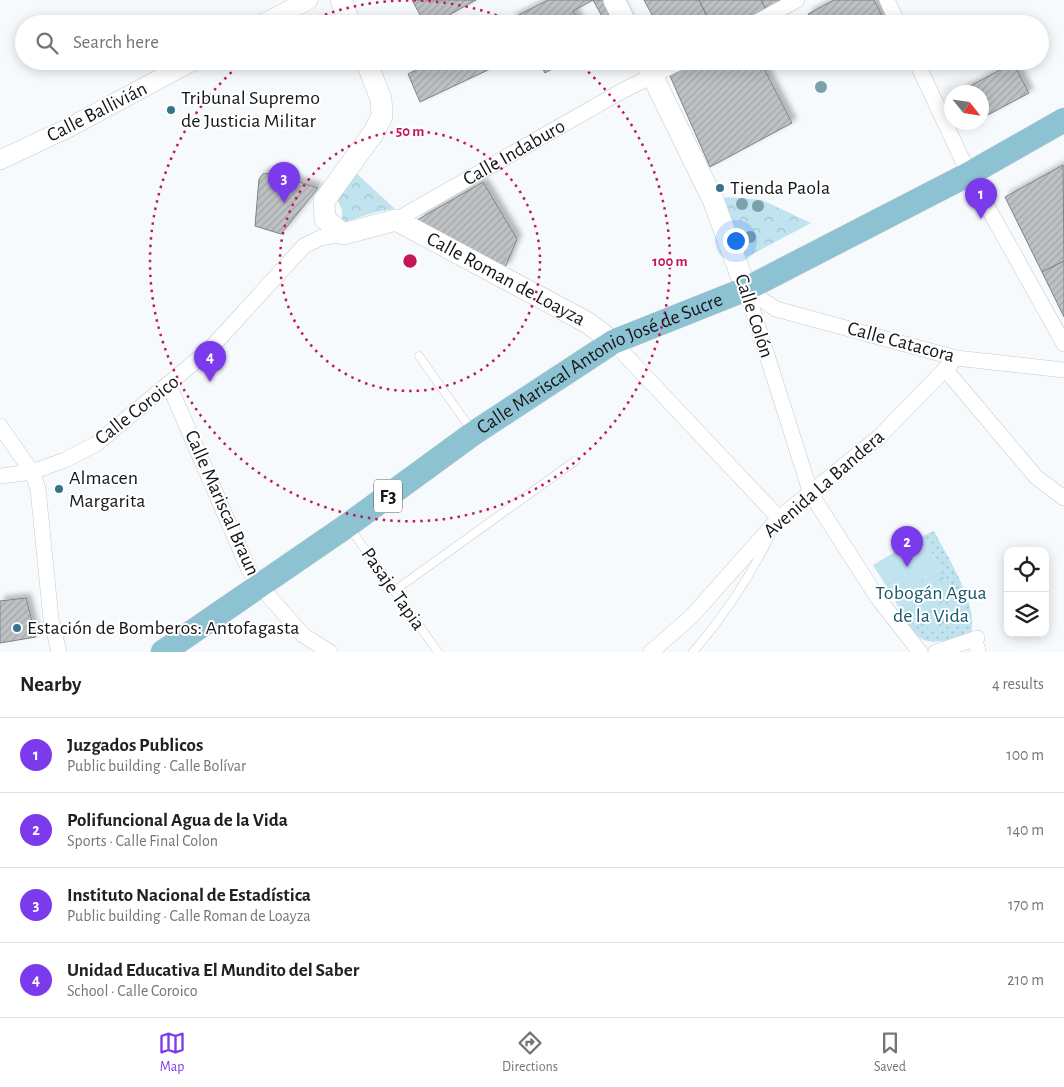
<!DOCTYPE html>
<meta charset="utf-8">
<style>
body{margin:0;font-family:"Alegreya Sans",sans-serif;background:#f2f2f2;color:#202124}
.controls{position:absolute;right:15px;bottom:15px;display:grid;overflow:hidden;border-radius:10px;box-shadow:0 2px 12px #0003}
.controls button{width:45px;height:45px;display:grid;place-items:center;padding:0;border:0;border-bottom:1px solid #e0e0e0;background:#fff;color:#202124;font:25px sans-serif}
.compass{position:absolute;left:944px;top:85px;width:45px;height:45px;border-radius:50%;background:#fff;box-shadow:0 2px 12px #0003;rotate:120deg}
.you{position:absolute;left:735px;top:240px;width:18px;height:18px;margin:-12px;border:4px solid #fff;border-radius:50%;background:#1a73e8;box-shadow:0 0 0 8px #1a73e833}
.badge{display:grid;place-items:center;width:32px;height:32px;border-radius:50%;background:#7c3aed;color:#fff;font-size:16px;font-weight:700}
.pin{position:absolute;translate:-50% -41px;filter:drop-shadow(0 1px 2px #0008)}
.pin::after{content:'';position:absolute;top:26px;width:18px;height:15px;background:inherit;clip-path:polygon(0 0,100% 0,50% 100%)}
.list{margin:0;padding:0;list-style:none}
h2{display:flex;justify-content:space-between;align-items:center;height:65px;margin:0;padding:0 20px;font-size:21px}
h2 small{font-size:16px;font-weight:400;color:#757577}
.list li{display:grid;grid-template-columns:32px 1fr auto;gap:15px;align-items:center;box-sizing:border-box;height:75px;padding:0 20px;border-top:1px solid #e0e0e0}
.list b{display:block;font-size:19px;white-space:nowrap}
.list p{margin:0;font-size:16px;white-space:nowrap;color:#757577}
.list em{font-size:16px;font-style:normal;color:#757577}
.icon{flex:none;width:28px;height:28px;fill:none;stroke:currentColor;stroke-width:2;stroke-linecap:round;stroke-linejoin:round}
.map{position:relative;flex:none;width:1064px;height:652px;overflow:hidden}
.search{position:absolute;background:#fff;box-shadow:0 2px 12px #0003;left:15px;right:15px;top:15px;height:55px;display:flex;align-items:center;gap:12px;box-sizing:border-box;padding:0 18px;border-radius:28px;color:#757577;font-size:19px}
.sheet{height:365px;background:#fff}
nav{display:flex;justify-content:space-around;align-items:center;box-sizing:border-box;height:70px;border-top:1px solid #e0e0e0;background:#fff;font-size:14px;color:#757577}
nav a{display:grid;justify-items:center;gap:2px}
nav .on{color:#7c3aed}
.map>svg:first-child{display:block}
</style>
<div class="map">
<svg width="1064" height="652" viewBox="0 0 1064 652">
<defs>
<pattern id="grass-dots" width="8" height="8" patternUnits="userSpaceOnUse" patternTransform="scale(1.25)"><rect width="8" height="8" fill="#c1e3ef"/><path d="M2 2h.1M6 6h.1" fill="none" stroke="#a5c2cc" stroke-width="1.8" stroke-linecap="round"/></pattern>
<pattern id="park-crowns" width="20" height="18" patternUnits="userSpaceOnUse" patternTransform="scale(1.25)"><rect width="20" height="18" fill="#c1e3ef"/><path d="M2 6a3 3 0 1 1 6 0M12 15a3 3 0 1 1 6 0" fill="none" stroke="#a5c2cc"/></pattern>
<pattern id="building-hatch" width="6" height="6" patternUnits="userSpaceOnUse" patternTransform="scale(1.25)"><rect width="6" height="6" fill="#bdc1c3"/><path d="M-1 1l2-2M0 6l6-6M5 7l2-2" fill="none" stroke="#a2a5a7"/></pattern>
<filter id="shadow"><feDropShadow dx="4.5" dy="-4.5" stdDeviation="2.5" flood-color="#0004"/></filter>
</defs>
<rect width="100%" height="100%" fill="#f6fafc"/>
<path fill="url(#grass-dots)" d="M 934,531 C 947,557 979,604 971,633 C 918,652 916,640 893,597 L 918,626 L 940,569 L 922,536 Z"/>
<g fill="url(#park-crowns)">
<path d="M 354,171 L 395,209 L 376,212 L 342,223 L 342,210 L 336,197 Z"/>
<path d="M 728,197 L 762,200 L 811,223 L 747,257 L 738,250 L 717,200 Z"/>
<path d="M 940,569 L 957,607 L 953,618 L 938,630 L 918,626 L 893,597 Z"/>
</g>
<path fill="#c1e3ef" d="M 922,536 L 940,569 L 893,597 L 873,565 Z"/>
<g fill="url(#building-hatch)" stroke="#808385" filter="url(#shadow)">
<path d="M 412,0 L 476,0 L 433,24 L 425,24 Z"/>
<path d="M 548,0 L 593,0 L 573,11 L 581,24 L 514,24 L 511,19 Z"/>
<path d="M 593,0 L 618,0 L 630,24 L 597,24 L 604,20 Z"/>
<path d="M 644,0 L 699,0 L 711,24 L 657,24 Z"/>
<path d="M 699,0 L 761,0 L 766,9 L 736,24 L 711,24 Z"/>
<path d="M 761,0 L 783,0 L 766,9 Z"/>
<path d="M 834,0 L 874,0 L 886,24 L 813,24 L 808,14 Z"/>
<path d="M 435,61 L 507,61 L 420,102 L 408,74 Z"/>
<path d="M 524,61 L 566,61 L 545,73 L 540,64 L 529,70 Z"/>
<path d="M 696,61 L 760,61 L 792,123 L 710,167 L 670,76 Z"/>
<path d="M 1013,63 L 1029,93 L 982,118 L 982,92 L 961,91 Z"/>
<path d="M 1063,165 L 1064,261 L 1042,272 L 1005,197 Z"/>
<path d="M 272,173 L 318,188 L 281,234 L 255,226 L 259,179 L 263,174 Z"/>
<path d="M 483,182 L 517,239 L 505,268 L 417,220 Z"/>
<path d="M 1064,261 L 1064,317 L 1042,272 Z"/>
<path d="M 26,598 L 36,637 L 0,643 L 0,601 Z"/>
</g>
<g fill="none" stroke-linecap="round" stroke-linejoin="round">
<g stroke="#c6cacb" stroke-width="9">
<g id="service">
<path d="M 419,356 L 473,432"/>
<path d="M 349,527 L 438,652"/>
<path d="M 394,591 L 575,461"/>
<path d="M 693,652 C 724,616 749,579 770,536"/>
</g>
</g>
<g stroke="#c6cacb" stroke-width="16">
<g id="minor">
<path d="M 887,0 L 898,24"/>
<path d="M 753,24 L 797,0"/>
<path d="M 916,61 L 969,174 L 1064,344"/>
<path id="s1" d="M 396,220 L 622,91 L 682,61"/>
<path d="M 746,289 L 811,494 L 877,597 L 920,652"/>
<path d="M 746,289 L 776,309 L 956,358 L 1064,370"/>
<path d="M 613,342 L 779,518"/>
<path d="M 945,369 L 1036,477 L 1064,498"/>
<path d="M 169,385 L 249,570 L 260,586 L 303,635 L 330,652"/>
<path d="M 0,426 L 32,472 L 38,489 L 51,619 L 59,652"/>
<path d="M 0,476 L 32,472 L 65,460 L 96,444 L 209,350 L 304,246 L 320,238 L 343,234"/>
<path d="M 977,647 L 978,652"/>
<path d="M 651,652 L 692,616 L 779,518 L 879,437 L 956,358"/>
<path d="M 936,652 L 977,638"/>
</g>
</g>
<g stroke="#c6cacb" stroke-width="20">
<g id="tertiary">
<path d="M 263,24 L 308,0"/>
<path d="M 0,160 L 68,128 L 193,61"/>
</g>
</g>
<g stroke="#c6cacb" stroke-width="22">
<g id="secondary">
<path d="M 341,0 L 350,24"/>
<path d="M 614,0 L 626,24"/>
<path id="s2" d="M 366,61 L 381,99 L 382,116 L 374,132 L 324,201 L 325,219 L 343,234 L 396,220 L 588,323 L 613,342"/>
<path d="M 645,61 L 714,202 L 746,289"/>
</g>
</g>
<g stroke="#d5d5d5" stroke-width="25">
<g id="primary">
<path id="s3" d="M 163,652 L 348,525 L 474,433 L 613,342 L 746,289 L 969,174 L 1064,120"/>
</g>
</g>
<use href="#service" stroke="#fff" stroke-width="8"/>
<use href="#minor" stroke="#fff" stroke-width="15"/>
<use href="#tertiary" stroke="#fff" stroke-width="19"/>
<use href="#secondary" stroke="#fff" stroke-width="21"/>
<use href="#primary" stroke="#8dc2d3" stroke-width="24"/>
</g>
<g fill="#7ca1ac">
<circle cx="821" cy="87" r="6"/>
<circle cx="742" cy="204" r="6"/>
<circle cx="758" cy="206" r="6"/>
<circle cx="750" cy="237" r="6"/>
</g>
<g fill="none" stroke="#c2185b" stroke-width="2.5" stroke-dasharray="2.5 5">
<circle cx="410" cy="261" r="130"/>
<path d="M304 23A260 260 0 0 1 516 23M577 62A260 260 0 1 1 243 62"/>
</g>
<g fill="#367589" stroke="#fff" stroke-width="2">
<circle cx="171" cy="110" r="5"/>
<circle cx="720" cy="188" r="5"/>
<circle cx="59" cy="489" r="5"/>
<circle cx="17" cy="628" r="5"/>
</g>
<g text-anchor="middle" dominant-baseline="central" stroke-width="4" stroke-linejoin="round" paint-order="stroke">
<rect fill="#fff" stroke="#5b5c5d" stroke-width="1" x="374" y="479.5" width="28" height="33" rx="4"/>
<g font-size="19" font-weight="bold" fill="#151617">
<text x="388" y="496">F3</text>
</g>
<g font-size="20" fill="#151617" stroke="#fff" text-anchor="start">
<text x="181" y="98">Tribunal Supremo<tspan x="181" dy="23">de Justicia Militar</tspan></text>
<text x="730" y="188">Tienda Paola</text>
<text x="69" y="478">Almacen<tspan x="69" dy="23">Margarita</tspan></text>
<text x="27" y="628">Estación de Bomberos: Antofagasta</text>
</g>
<g font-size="20" fill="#151617" stroke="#fff">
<text transform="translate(97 112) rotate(-27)">Calle Ballivián</text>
<text stroke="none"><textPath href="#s1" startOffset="136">Calle Indaburo</textPath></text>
<text stroke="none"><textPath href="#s2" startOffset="382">Calle Roman de Loayza</textPath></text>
<text transform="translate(754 316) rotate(72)">Calle Colón</text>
<text transform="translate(901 342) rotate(15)">Calle Catacora</text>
<text stroke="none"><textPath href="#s3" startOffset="525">Calle Mariscal Antonio José de Sucre</textPath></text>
<text transform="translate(137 410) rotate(-38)">Calle Coroico</text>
<text transform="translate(824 484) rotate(-41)">Avenida La Bandera</text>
<text transform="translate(222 503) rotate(66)">Calle Mariscal Braun</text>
<text transform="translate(393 589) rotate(55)">Pasaje Tapia</text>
</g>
<g font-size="20" fill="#18586b" stroke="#fff">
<text x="931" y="593">Tobogán Agua<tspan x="931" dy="23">de la Vida</tspan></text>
</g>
</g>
<circle cx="410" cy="261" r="8" fill="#c2185b" stroke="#fff" stroke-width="2.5"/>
<g font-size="15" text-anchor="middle" font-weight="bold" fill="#c2185b" stroke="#fff" stroke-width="4" stroke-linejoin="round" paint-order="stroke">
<text x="410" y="136">50 m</text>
<text x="670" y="266">100 m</text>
</g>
</svg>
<div class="controls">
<button><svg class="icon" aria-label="locate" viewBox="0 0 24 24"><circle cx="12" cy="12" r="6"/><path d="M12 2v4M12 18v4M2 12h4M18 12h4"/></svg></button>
<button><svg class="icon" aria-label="layers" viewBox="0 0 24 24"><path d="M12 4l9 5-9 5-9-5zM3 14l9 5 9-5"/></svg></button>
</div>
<svg class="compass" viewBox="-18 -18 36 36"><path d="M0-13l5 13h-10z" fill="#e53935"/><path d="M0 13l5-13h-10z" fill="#757577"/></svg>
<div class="you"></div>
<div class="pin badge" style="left:981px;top:219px">1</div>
<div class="pin badge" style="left:907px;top:567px">2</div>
<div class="pin badge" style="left:284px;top:203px">3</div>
<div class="pin badge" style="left:210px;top:382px">4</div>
<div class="search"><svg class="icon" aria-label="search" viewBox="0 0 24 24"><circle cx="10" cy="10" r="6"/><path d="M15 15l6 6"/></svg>Search here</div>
</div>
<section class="sheet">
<h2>Nearby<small>4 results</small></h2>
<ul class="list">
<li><span class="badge">1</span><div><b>Juzgados Publicos</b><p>Public building · Calle Bolívar</p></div><em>100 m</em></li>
<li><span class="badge">2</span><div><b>Polifuncional Agua de la Vida</b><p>Sports · Calle Final Colon</p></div><em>140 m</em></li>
<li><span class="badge">3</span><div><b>Instituto Nacional de Estadística</b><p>Public building · Calle Roman de Loayza</p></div><em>170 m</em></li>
<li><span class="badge">4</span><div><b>Unidad Educativa El Mundito del Saber</b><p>School · Calle Coroico</p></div><em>210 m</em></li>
</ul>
</section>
<nav>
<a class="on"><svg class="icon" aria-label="map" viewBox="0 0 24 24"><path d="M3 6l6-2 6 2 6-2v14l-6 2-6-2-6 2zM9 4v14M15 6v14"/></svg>Map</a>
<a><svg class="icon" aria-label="directions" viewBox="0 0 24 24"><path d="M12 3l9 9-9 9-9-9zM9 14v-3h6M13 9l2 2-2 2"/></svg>Directions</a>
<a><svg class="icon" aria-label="saved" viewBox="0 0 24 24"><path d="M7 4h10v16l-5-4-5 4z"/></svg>Saved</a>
</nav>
